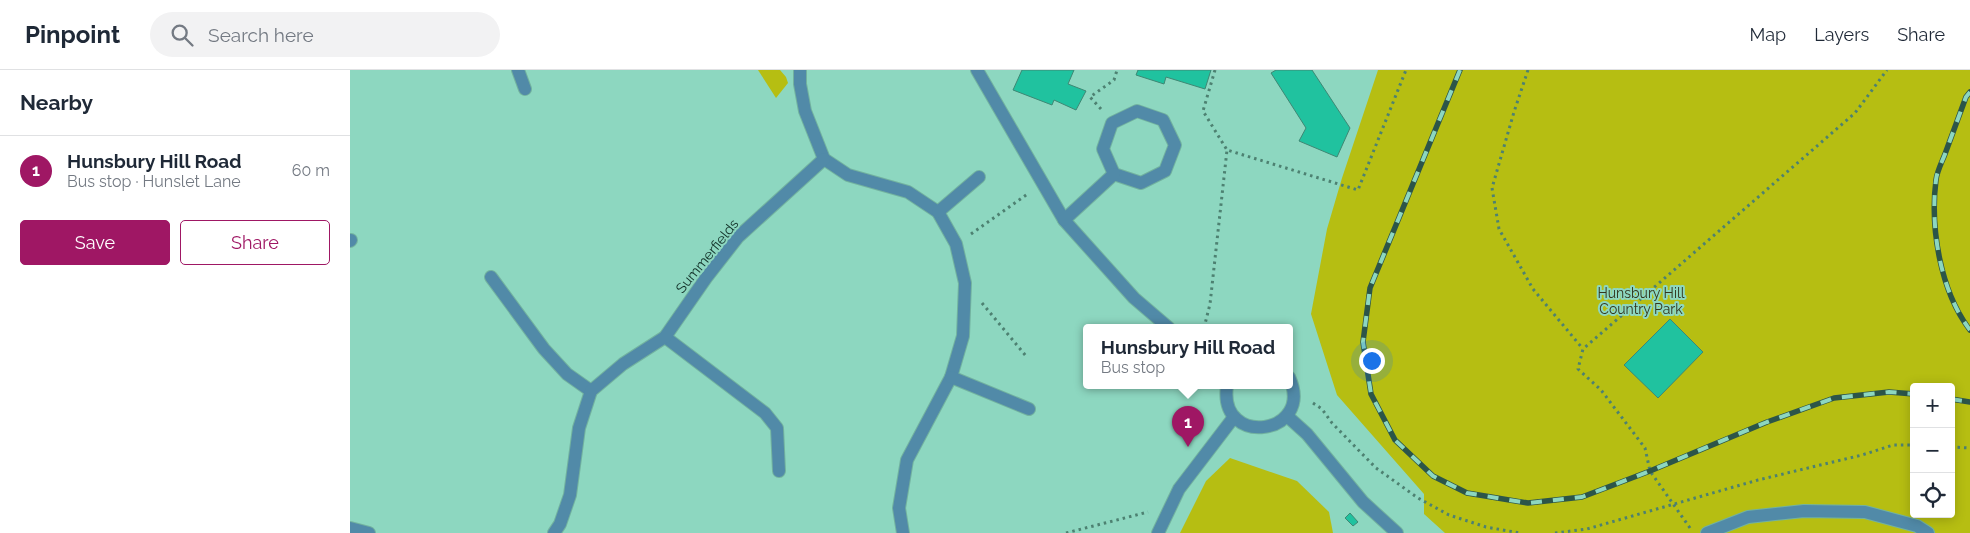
<!DOCTYPE html>
<meta charset="utf-8">
<style>
body{margin:0;font-family:Raleway,sans-serif;background:#f2f2f3;color:#1f2937}
.controls{position:absolute;right:15px;bottom:15px;display:grid;overflow:hidden;border-radius:5px;box-shadow:0 2px 12px #0003}
.controls button{width:45px;height:45px;display:grid;place-items:center;padding:0;border:0;border-bottom:1px solid #e0e1e3;background:#fff;color:#1f2937;font:25px sans-serif}
.you{position:absolute;left:1021px;top:290px;width:18px;height:18px;margin:-12px;border:4px solid #fff;border-radius:50%;background:#1a73e8;box-shadow:0 0 0 8px #1a73e833}
.badge{display:grid;place-items:center;width:32px;height:32px;border-radius:50%;background:#9f1764;color:#fff;font-size:16px;font-weight:700}
.pin{position:absolute;translate:-50% -41px;filter:drop-shadow(0 1px 2px #0008)}
.pin::after{content:'';position:absolute;top:26px;width:18px;height:15px;background:inherit;clip-path:polygon(0 0,100% 0,50% 100%)}
.popup{position:absolute;left:733px;top:254px;width:210px;height:65px;box-sizing:border-box;display:grid;place-content:center;border-radius:5px;background:#fff;filter:drop-shadow(0 1px 4px #0005);font-size:16px;white-space:nowrap;color:#747a83}
.popup b{font-size:19px;color:#1f2937}
.popup::after{content:'';position:absolute;left:50%;top:100%;margin-left:-10px;border:10px solid transparent;border-top-color:#fff}
.list{margin:0;padding:0;list-style:none}
h2{display:flex;justify-content:space-between;align-items:center;height:65px;margin:0;padding:0 20px;font-size:21px}
h2 small{font-size:16px;font-weight:400;color:#747a83}
.list li{display:grid;grid-template-columns:32px 1fr auto;gap:15px;align-items:center;box-sizing:border-box;height:70px;padding:0 20px;border-top:1px solid #e0e1e3}
.list b{display:block;font-size:19px;white-space:nowrap}
.list p{margin:0;font-size:16px;white-space:nowrap;color:#747a83}
.list em{font-size:16px;font-style:normal;color:#747a83}
.actions{display:flex;gap:10px;padding:15px 20px}
.actions a{flex:1;padding:11px 0;border:1px solid #9f1764;border-radius:5px;text-align:center;font-size:18px;color:#9f1764}
.actions .main{background:#9f1764;color:#fff}
.icon{flex:none;width:28px;height:28px;fill:none;stroke:currentColor;stroke-width:2;stroke-linecap:round;stroke-linejoin:round}
.map{position:relative;flex:none;width:1620px;height:463px;overflow:hidden}
header{display:flex;align-items:center;gap:30px;box-sizing:border-box;height:70px;padding:0 25px;background:#fff;border-bottom:1px solid #e0e1e3}
header strong{font-size:24px}
nav{display:flex;gap:28px;margin-inline-start:auto;font-size:18px}
.search{width:350px;height:45px;background:#f2f2f3;display:flex;align-items:center;gap:12px;box-sizing:border-box;padding:0 18px;border-radius:28px;color:#747a83;font-size:19px}
main{display:flex}
aside{flex:1;background:#fff}
.map>svg:first-child{display:block}
</style>
<header>
<strong>Pinpoint</strong>
<div class="search"><svg class="icon" aria-label="search" viewBox="0 0 24 24"><circle cx="10" cy="10" r="6"/><path d="M15 15l6 6"/></svg>Search here</div>
<nav><a>Map</a><a>Layers</a><a>Share</a></nav>
</header>
<main>
<aside>
<h2>Nearby<small></small></h2>
<ul class="list">
<li><span class="badge">1</span><div><b>Hunsbury Hill Road</b><p>Bus stop · Hunslet Lane</p></div><em>60 m</em></li>
</ul>
<div class="actions"><a class="main">Save</a><a>Share</a></div>
</aside>
<div class="map">
<svg width="1620" height="463" viewBox="0 0 1620 463">
<rect width="100%" height="100%" fill="#8dd7c0"/>
<g fill="#b6be12" fill-rule="evenodd">
<path d="M 408,0 L 430,0 L 436,7 L 438,13 L 426,28 Z"/>
<path d="M 1028,0 L 1620,0 L 1620,463 L 1095,463 L 1074,444 L 1074,424 L 987,325 L 961,244 L 977,159 L 992,108 ZM 1564,317 L 1601,317 L 1601,444 L 1564,444 Z"/>
<path d="M 880,388 L 947,411 L 979,442 L 983,463 L 830,463 L 856,411 Z"/>
</g>
<g fill="#20c29f" stroke="#3e8874">
<path d="M 672,0 L 724,0 L 718,14 L 736,21 L 726,40 L 704,30 L 702,35 L 663,20 Z"/>
<path d="M 788,0 L 861,0 L 855,19 L 816,7 L 814,14 L 786,5 Z"/>
<path d="M 926,0 L 962,0 L 1000,58 L 987,87 L 949,71 L 956,58 L 921,3 Z"/>
<path d="M 1320,249 L 1353,282 L 1308,328 L 1274,295 Z"/>
<path d="M 1000,443 L 1008,452 L 1003,456 L 995,448 Z"/>
</g>
<g fill="none" stroke-linecap="round" stroke-linejoin="round">
<g stroke="#72b29f" stroke-width="14">
<g id="minor">
<path d="M 168,0 L 175,19"/>
<path d="M 450,0 L 450,14 L 455,41 L 474,89 L 498,105 L 558,122 L 588,142 L 606,174 L 615,213 L 613,266 L 601,307 L 557,390 L 549,438 L 553,463"/>
<path d="M 627,0 L 714,150 L 784,228 L 819,258"/>
<path d="M 787,41 L 813,50 L 825,75 L 815,101 L 791,113 L 764,104 L 753,79 L 762,53 Z"/>
<path d="M 588,142 L 629,107"/>
<path d="M 714,150 L 764,104"/>
<path d="M 0,171 L 1,170"/>
<path d="M 141,207 L 194,279 L 217,304 L 241,321"/>
<path d="M 315,267 L 415,343 L 427,358 L 429,401"/>
<path d="M 601,307 L 679,339"/>
<path d="M 877,316 C 868,379 966,365 939,307"/>
<path d="M 937,346 L 957,364 L 1013,432 L 1047,463"/>
<path d="M 0,458 L 19,463"/>
<path d="M 204,463 L 210,454 L 220,425 L 229,358 L 241,321 L 273,294 L 315,267 L 356,208 L 388,167 L 474,89"/>
<path d="M 808,463 L 829,419 L 884,347"/>
<path d="M 1357,463 L 1398,447 L 1454,441 L 1515,442 L 1567,456 L 1578,463"/>
</g>
</g>
<g stroke="#4d8171" stroke-width="3" stroke-dasharray="2.5 4" stroke-linecap="butt">
<path d="M 865,0 L 853,41 L 877,80"/>
<path d="M 1178,0 L 1164,42 L 1142,118 L 1149,159 L 1183,219 L 1233,279"/>
<path d="M 751,39 L 740,27 L 764,10 L 767,0"/>
<path d="M 621,164 L 679,123"/>
<path d="M 632,233 L 676,286"/>
<path d="M 854,258 L 860,234 L 877,80 L 1008,120 L 1056,0"/>
<path d="M 963,333 L 972,339 L 982,353 L 1026,398 L 1068,428 L 1099,445 L 1136,457 L 1170,463"/>
<path d="M 1601,377 L 1620,378"/>
<path d="M 1340,458 L 1300,401 L 1295,378 L 1251,320 L 1228,299 L 1233,279 L 1505,43 L 1537,0"/>
<path d="M 716,463 L 798,442"/>
<path d="M 1205,463 L 1237,459 L 1408,410 L 1512,385 L 1543,375 L 1564,375"/>
</g>
<use href="#minor" stroke="#518aa8" stroke-width="12"/>
<g stroke="#2c5549" stroke-width="5.5">
<g id="rail">
<path d="M 1110,0 L 1020,218 L 1013,272 L 1021,324 L 1045,370 L 1083,406 L 1117,423 L 1178,433 L 1232,427 L 1300,401 L 1417,352 L 1484,328 L 1539,322 L 1564,324"/>
<path d="M 1620,22 L 1616,27 C 1609,46 1602,65 1595,84 C 1592,92 1587,101 1586,110 C 1580,157 1590,221 1620,260"/>
<path d="M 1601,329 L 1620,332"/>
</g>
</g>
<use href="#rail" stroke="#8dd7c0" stroke-width="4" stroke-dasharray="11" stroke-linecap="butt"/>
</g>
<g text-anchor="middle" dominant-baseline="central" stroke-width="4" stroke-linejoin="round" paint-order="stroke">
<g font-size="14" fill="#123128" stroke="#8dd7c0">
<text transform="translate(357 186) rotate(-51)">Summerfields</text>
</g>
<g font-size="14" fill="#33351d" stroke="#8dd7c0">
<text x="1291" y="223">Hunsbury Hill<tspan x="1291" dy="16">Country Park</tspan></text>
</g>
</g>
</svg>
<div class="controls">
<button>+</button>
<button>−</button>
<button><svg class="icon" aria-label="locate" viewBox="0 0 24 24"><circle cx="12" cy="12" r="6"/><path d="M12 2v4M12 18v4M2 12h4M18 12h4"/></svg></button>
</div>
<div class="you"></div>
<div class="pin badge" style="left:838px;top:377px">1</div>
<div class="popup"><b>Hunsbury Hill Road</b>Bus stop</div>
</div>
</main>
